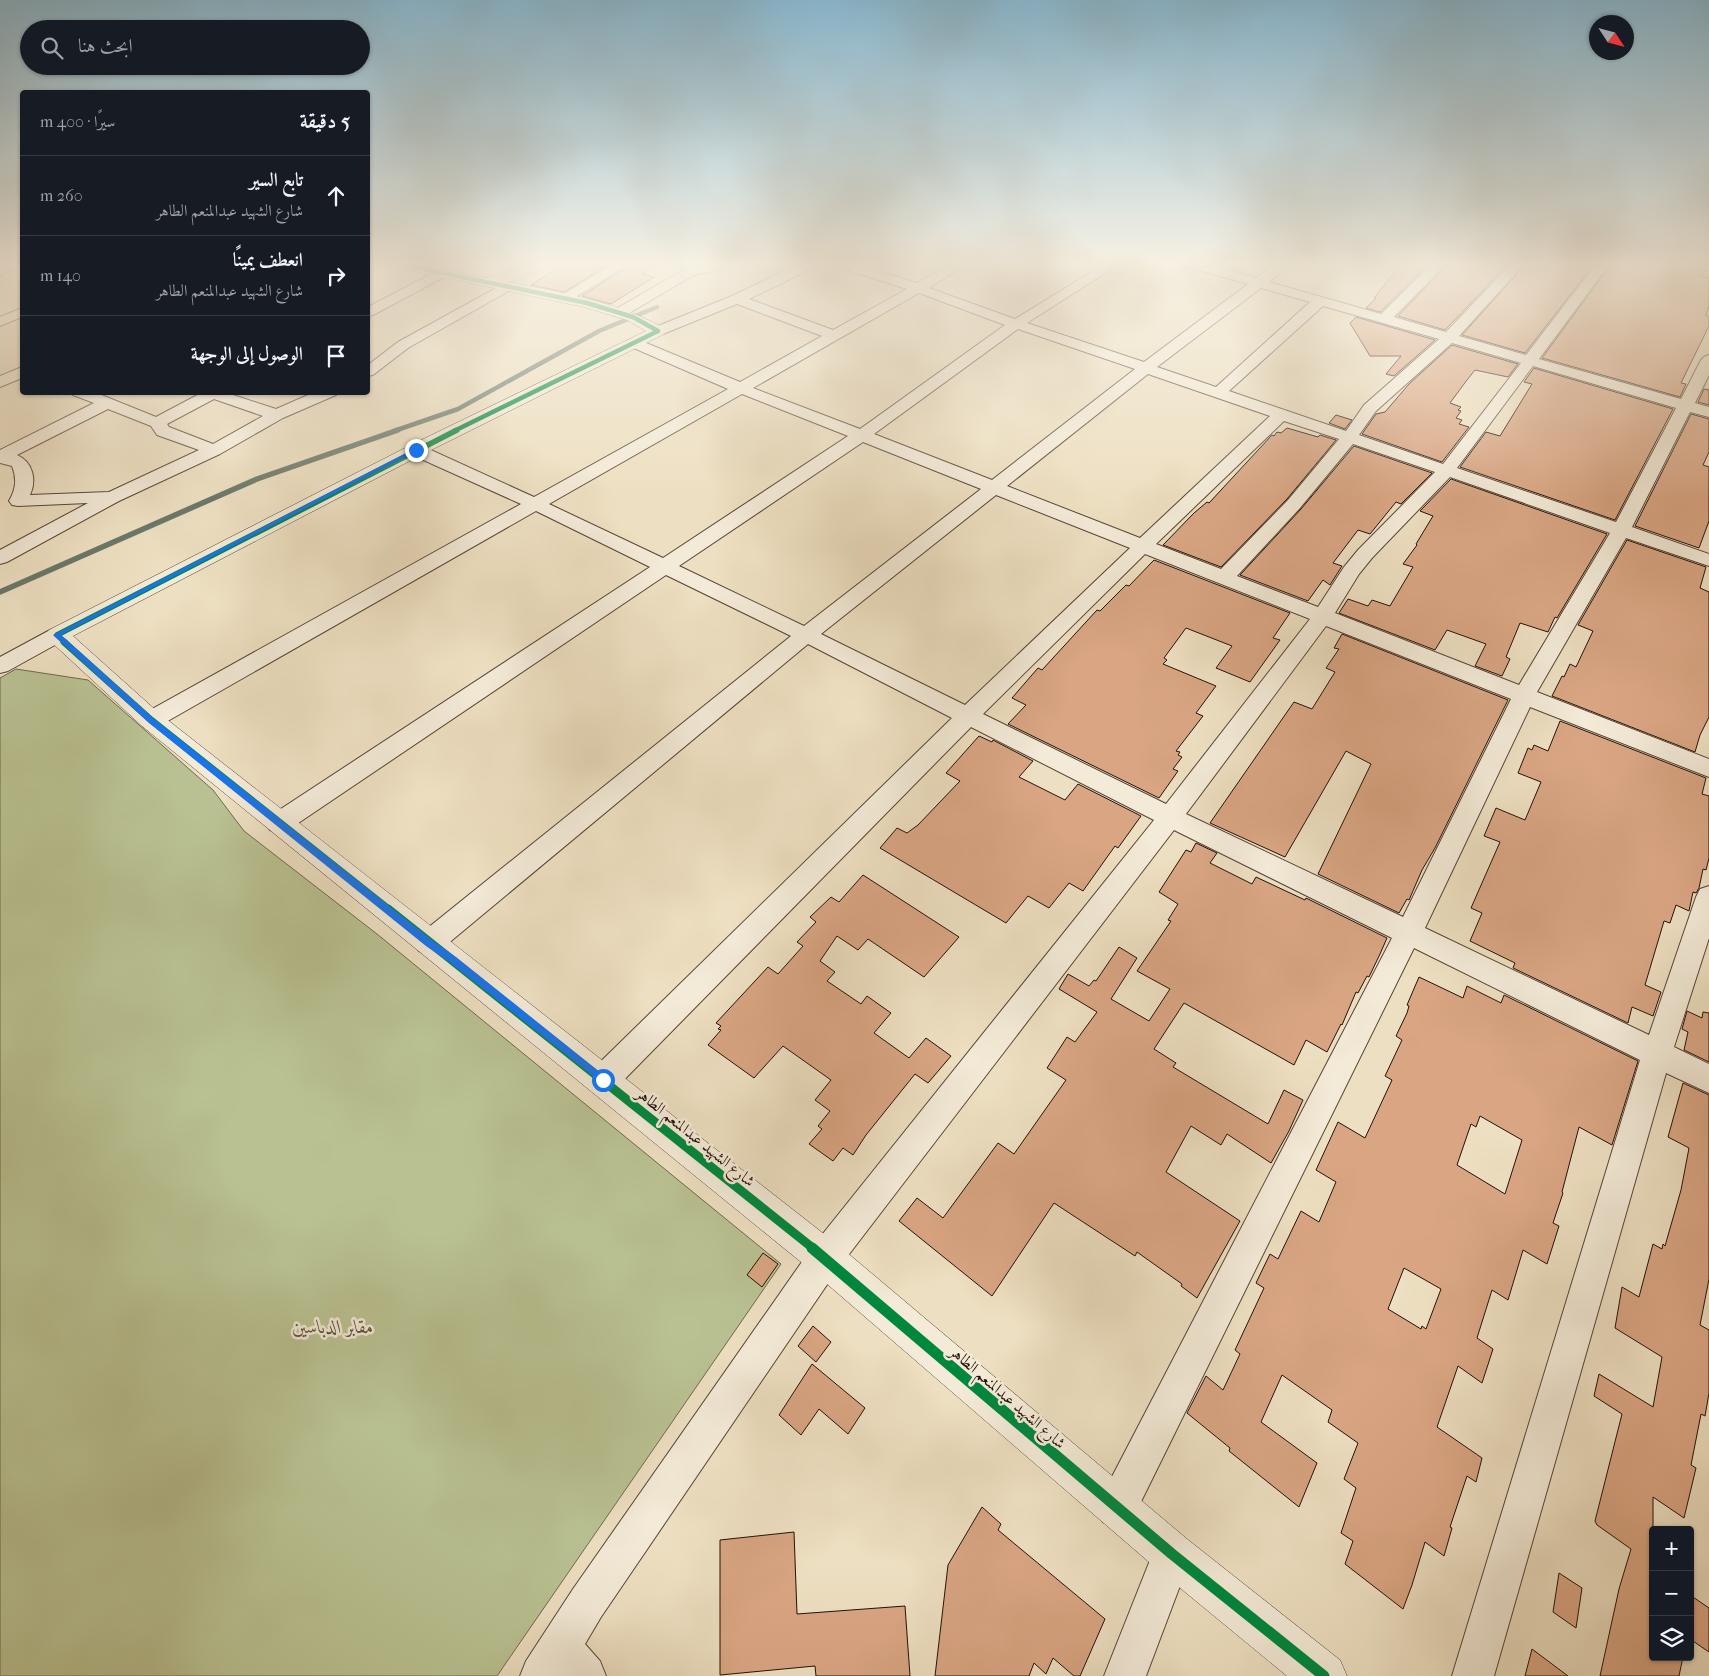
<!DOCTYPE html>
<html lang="ar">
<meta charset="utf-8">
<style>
body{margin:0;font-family:"IM FELL French Canon",Amiri,serif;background:#242831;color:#f1f3f6;direction:rtl}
.controls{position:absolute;right:15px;bottom:15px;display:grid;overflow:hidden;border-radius:5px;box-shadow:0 1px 4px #0004}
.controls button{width:45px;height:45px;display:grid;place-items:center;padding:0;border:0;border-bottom:1px solid #363941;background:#171b24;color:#f1f3f6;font:25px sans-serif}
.compass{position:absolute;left:1589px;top:15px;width:45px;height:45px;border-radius:50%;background:#171b24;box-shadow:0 1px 4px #0004;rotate:126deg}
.stop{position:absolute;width:15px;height:15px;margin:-11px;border:4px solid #1a73e8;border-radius:50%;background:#fff}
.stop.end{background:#1a73e8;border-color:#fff;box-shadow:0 1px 5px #0008}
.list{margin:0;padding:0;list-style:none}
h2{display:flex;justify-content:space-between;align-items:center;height:65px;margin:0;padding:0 20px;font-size:21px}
h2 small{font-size:16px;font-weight:400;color:#9ea1a6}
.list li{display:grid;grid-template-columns:32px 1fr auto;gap:15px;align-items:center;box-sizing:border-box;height:80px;padding:0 20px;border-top:1px solid #363941}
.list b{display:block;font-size:19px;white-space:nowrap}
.list p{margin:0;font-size:16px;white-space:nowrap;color:#9ea1a6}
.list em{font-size:16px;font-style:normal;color:#9ea1a6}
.icon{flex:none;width:28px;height:28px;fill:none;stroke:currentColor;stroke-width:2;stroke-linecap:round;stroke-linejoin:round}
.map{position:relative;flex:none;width:1709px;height:1676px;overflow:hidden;direction:ltr}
.search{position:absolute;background:#171b24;box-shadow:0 1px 4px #0004;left:20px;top:20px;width:350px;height:55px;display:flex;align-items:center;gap:12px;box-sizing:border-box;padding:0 18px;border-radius:28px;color:#9ea1a6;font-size:19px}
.panel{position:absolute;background:#171b24;box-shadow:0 1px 4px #0004;left:20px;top:90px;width:350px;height:305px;border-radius:5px;direction:rtl}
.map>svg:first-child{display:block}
</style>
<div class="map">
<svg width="1709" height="1676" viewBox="0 0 1709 1676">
<rect width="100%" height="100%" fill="#eddfc1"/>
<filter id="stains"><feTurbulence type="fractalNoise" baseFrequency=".004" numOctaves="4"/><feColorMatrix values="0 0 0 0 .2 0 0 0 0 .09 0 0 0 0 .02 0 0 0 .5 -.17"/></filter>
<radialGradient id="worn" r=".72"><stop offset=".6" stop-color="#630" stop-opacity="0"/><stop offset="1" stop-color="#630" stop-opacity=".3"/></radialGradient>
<path fill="#b9c192" stroke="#6e694e" d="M 16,669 L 88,680 L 213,790 L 244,831 L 377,934 L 781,1264 L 497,1676 L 0,1676 L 0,678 Z"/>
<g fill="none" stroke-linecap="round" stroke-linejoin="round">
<path stroke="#6a786b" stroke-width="4.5" d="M 394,431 L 458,409 L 599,331 L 657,307"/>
<path stroke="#6a786b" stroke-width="5.5" d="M 0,592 L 257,479 L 398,430"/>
</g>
<g fill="#d9a583" stroke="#231109" fill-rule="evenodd">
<path d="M 565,263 L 611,263 L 564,292 L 531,285 Z"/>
<path d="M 633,263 L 660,263 L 642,274 L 654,277 L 611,304 L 582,296 Z"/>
<path d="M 1402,263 L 1430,263 L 1380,312 L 1366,308 L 1376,298 L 1374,298 Z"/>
<path d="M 1449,263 L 1509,263 L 1445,330 L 1398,316 Z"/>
<path d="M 1527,263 L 1595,263 L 1525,353 L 1462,335 Z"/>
<path d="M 1612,263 L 1663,263 L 1703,272 L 1701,276 L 1709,278 L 1709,306 L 1706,316 L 1709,316 L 1709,326 L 1681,383 L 1686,384 L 1680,397 L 1542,358 Z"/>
<path d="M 1356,317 L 1435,340 L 1394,376 L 1386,374 L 1401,356 L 1370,356 L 1350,323 Z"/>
<path d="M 1452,345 L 1518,364 L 1508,377 L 1475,370 L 1467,380 L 1450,403 L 1461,407 L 1458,410 L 1461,411 L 1456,418 L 1462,420 L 1459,424 L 1469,427 L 1442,462 L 1362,434 L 1376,414 L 1385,412 L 1409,384 Z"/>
<path d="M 1534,368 L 1673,409 L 1615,520 L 1460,467 L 1486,432 L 1500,436 L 1532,384 L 1524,382 Z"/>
<path d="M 1704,389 L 1709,390 L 1709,405 L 1698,402 Z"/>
<path d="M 1691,414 L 1709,419 L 1709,452 L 1703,465 L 1709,467 L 1709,521 L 1699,548 L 1635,526 Z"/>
<path d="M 1336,415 L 1352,420 L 1345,429 L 1329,423 Z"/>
<path d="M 1287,428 L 1318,437 L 1320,435 L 1336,440 L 1287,499 L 1221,567 L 1163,545 L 1194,513 L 1207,502 L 1209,503 L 1272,435 L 1274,436 L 1277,432 L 1281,433 Z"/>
<path d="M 1354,446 L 1432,473 L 1401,504 L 1396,502 L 1370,534 L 1358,530 L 1333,563 L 1342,566 L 1330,585 L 1323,580 L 1308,601 L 1240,575 L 1301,509 Z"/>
<path d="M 1451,479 L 1607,534 L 1557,618 L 1555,617 L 1548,632 L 1520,623 L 1506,657 L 1510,659 L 1502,676 L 1475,666 L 1486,644 L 1447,630 L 1435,650 L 1339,613 L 1348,599 L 1368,606 L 1372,600 L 1390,606 L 1413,567 L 1403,564 L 1417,545 L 1416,544 L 1433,516 L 1420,511 Z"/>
<path d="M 1627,540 L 1706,567 L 1700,588 L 1709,592 L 1709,717 L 1700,735 L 1695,752 L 1552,696 L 1562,676 L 1564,677 L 1570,664 L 1576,667 L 1593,631 L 1578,625 Z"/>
<path d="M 1154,560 L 1290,613 L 1273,638 L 1280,640 L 1250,682 L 1216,668 L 1232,646 L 1186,628 L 1164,658 L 1167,660 L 1163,664 L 1216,686 L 1196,713 L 1203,716 L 1176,751 L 1180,752 L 1178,755 L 1182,757 L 1173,769 L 1178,771 L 1159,798 L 1008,724 L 1026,705 L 1012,698 L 1038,668 L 1042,670 L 1097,610 L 1100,611 L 1126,585 L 1129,586 Z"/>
<path d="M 1342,634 L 1508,700 L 1435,848 L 1422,870 L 1409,900 L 1407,899 L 1399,913 L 1318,874 L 1371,764 L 1346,751 L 1285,857 L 1210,823 L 1294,702 L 1312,709 L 1335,672 L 1326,668 L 1339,649 L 1334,648 Z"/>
<path d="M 1560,721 L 1706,778 L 1702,794 L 1709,796 L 1709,858 L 1706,870 L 1703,869 L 1699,888 L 1696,893 L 1693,892 L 1689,911 L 1676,905 L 1670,923 L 1664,921 L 1645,985 L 1661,992 L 1653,1016 L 1632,1007 L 1628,1023 L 1513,968 L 1515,963 L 1470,941 L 1482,913 L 1471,908 L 1500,842 L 1484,836 L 1496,808 L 1525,820 L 1541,782 L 1518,773 L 1528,748 L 1532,750 L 1534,745 L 1548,751 Z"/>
<path d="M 979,736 L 992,742 L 993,740 L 1033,761 L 1019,777 L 1065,800 L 1078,784 L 1141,816 L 1118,848 L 1115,846 L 1083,891 L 1069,883 L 1049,908 L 1028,896 L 1006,923 L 880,848 L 897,828 L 907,833 L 918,825 L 960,781 L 946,773 Z"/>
<path d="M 1196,843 L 1217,853 L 1210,863 L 1252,884 L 1256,877 L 1305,900 L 1306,898 L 1387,938 L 1380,954 L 1369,977 L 1367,976 L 1358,993 L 1356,992 L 1342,1025 L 1341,1024 L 1327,1052 L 1306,1040 L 1294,1065 L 1184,1003 L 1154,1049 L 1176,1063 L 1173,1067 L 1268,1124 L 1284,1090 L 1303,1100 L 1289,1131 L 1271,1163 L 1227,1134 L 1221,1145 L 1191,1126 L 1166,1172 L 1240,1221 L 1197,1298 L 1181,1286 L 1182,1284 L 1137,1252 L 1135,1256 L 1054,1203 L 992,1296 L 899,1221 L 917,1198 L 943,1218 L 998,1143 L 1014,1154 L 1066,1080 L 1047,1068 L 1067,1037 L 1075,1042 L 1097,1012 L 1059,989 L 1068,974 L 1089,986 L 1094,980 L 1096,981 L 1119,947 L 1137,958 L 1111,999 L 1149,1021 L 1170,989 L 1137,971 L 1171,921 L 1168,920 L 1178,904 L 1159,892 L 1186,850 L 1191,852 Z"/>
<path d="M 863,875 L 959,937 L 924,977 L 868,939 L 858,950 L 837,936 L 820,961 L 835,972 L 827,981 L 861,1004 L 867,996 L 891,1013 L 874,1033 L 909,1058 L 926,1038 L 951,1056 L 928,1083 L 915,1074 L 866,1135 L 853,1155 L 843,1148 L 833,1161 L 809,1144 L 822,1129 L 818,1126 L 830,1111 L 815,1100 L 831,1080 L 783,1046 L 754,1078 L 708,1045 L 721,1030 L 718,1029 L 721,1026 L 716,1023 L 768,967 L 778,974 L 803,946 L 797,942 L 816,922 L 810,917 L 831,897 L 839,902 Z"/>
<path d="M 1419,977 L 1463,998 L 1467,986 L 1501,1003 L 1504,995 L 1638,1061 L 1612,1145 L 1579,1127 L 1562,1192 L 1563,1193 L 1553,1223 L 1559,1226 L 1547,1264 L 1523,1250 L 1508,1300 L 1492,1290 L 1477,1338 L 1493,1349 L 1482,1383 L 1458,1366 L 1437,1427 L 1482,1458 L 1476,1482 L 1467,1476 L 1450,1527 L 1452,1528 L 1444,1556 L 1425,1542 L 1412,1585 L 1403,1609 L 1345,1564 L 1353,1541 L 1341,1533 L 1356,1488 L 1344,1479 L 1358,1443 L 1328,1422 L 1332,1410 L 1282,1375 L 1261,1422 L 1317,1463 L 1299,1507 L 1229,1451 L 1230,1448 L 1187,1413 L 1206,1376 L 1223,1390 L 1240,1354 L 1235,1350 L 1264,1288 L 1256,1283 L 1270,1254 L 1278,1259 L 1301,1211 L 1319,1222 L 1336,1182 L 1316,1170 L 1338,1122 L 1365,1138 L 1392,1080 L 1385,1076 L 1402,1040 L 1396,1036 L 1407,1013 L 1409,1006 L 1407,1005 ZM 1480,1116 L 1522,1140 L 1505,1194 L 1457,1165 L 1471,1124 L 1476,1127 ZM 1404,1268 L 1441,1289 L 1426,1329 L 1422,1326 L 1421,1329 L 1388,1309 Z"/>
<path d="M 1687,1011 L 1702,1018 L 1703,1012 L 1709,1013 L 1709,1062 L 1684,1050 L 1688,1032 L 1682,1029 Z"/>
<path d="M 1683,1083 L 1709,1095 L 1709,1279 L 1700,1325 L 1709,1330 L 1709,1393 L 1705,1416 L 1701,1414 L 1691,1465 L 1696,1468 L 1684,1518 L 1653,1497 L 1653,1657 L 1683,1657 L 1679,1676 L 1600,1676 L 1619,1589 L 1631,1549 L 1597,1525 L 1595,1521 L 1622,1414 L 1594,1396 L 1599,1374 L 1653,1407 L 1662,1357 L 1615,1328 L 1622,1287 L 1639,1297 L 1653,1244 L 1662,1249 L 1663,1244 L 1665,1246 L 1681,1190 L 1689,1148 L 1668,1137 Z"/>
<path d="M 763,1253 L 778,1264 L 762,1287 L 747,1275 Z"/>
<path d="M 813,1326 L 831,1342 L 816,1362 L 798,1346 Z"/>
<path d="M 812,1364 L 865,1408 L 848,1434 L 819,1409 L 801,1435 L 779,1415 Z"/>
<path d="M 982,1507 L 1001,1524 L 998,1530 L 1105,1619 L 1080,1676 L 1074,1676 L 1053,1658 L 1046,1674 L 1034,1663 L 1029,1676 L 935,1676 L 948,1565 Z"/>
<path d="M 794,1532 L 797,1614 L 905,1606 L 910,1676 L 816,1676 L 815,1666 L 720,1675 L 720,1540 Z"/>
<path d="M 1559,1573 L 1582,1588 L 1576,1628 L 1553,1612 Z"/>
<path d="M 1690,1595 L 1709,1608 L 1709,1652 L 1690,1639 Z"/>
<path d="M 1532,1649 L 1568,1676 L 1525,1676 Z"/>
</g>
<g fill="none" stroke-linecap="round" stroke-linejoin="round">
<g stroke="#564437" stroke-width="2">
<g id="minor">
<path d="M 7,263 L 22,263 L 22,266 L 0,275 L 0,266 Z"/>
<path d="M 615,263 L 631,263 L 569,301 L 559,301 L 557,298 Z"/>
<path d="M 711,263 L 735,263 L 734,266 L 694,275 L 624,316 L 614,316 L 612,313 L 614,310 L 685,269 Z"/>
<path d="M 801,263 L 818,263 L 817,266 L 749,299 L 833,330 L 907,289 L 834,266 L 833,263 L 853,263 L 917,283 L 953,263 L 969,263 L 929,288 L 1015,319 L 1106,263 L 1121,263 L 1027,323 L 1144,362 L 1248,284 L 1184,266 L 1183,263 L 1204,263 L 1256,278 L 1276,263 L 1291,263 L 1269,282 L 1381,314 L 1433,263 L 1447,263 L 1394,317 L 1446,332 L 1512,263 L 1525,263 L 1459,336 L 1526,355 L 1597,263 L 1610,263 L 1539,359 L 1681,399 L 1701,360 L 1704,357 L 1709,355 L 1709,375 L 1695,403 L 1709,407 L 1709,417 L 1690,412 L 1632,527 L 1709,554 L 1709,566 L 1626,538 L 1537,692 L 1709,759 L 1709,777 L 1530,707 L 1425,928 L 1649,1035 L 1696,897 L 1700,889 L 1709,886 L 1709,938 L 1674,1047 L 1709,1064 L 1709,1093 L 1666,1073 L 1494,1676 L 1452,1676 L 1640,1060 L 1414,948 L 1131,1522 L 1117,1527 L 1103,1522 L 1098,1508 L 1103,1494 L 1392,938 L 1174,830 L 837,1270 L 601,1617 L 585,1644 L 600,1661 L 606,1676 L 520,1676 L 526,1661 L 573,1589 L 813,1246 L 1154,820 L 971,727 L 614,1090 L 603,1094 L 592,1090 L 588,1080 L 592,1070 L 952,718 L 808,644 L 439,951 L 429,954 L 419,951 L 415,943 L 419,935 L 791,636 L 666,575 L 288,830 L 279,832 L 270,830 L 267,823 L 270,816 L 650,567 L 536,511 L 159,726 L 151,728 L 143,726 L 140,720 L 143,714 L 521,504 L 410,454 L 408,450 L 410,446 L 422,446 L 534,497 L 728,389 L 629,346 L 627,343 L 629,340 L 639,340 L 740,382 L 822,336 L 737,304 L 663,334 L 653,334 L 651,331 L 653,328 L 732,296 ZM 1261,288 L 1310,302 L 1216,387 L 1157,367 ZM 919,293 L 1005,325 L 860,429 L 753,388 ZM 1323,306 L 1439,339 L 1364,405 L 1346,431 L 1229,391 ZM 1018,329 L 1135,369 L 992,480 L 874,434 ZM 1452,343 L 1521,363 L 1443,464 L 1359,435 L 1376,411 ZM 1533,366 L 1676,408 L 1616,522 L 1457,468 ZM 1148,374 L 1270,416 L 1140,538 L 1007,486 ZM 742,394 L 848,436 L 663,558 L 549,504 ZM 1284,421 L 1339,439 L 1288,500 L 1221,569 L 1156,544 ZM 863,442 L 981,489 L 804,626 L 679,566 ZM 1353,444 L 1435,472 L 1358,550 L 1344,567 L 1318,607 L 1237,576 L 1300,508 ZM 1450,477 L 1610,533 L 1519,685 L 1335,613 L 1359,574 L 1372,558 ZM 996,495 L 1130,548 L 965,705 L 821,634 ZM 1145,554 L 1310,619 L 1166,804 L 983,714 ZM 1326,626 L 1511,699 L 1403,917 L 1186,814 Z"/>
<path d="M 1688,263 L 1709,263 L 1709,271 L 1689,266 Z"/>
<path d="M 441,269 L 446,270 L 448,273 L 446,276 L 373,315 L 368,316 L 368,307 Z"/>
<path d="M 507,282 L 512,283 L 514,286 L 512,289 L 408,348 L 373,375 L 368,376 L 368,365 L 398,342 Z"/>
<path d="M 22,308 L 22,317 L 0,326 L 0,317 Z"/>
<path d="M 22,367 L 22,378 L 0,387 L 0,376 Z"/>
<path d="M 71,392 L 94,392 L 156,417 L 203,392 L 224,392 L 276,409 L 315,392 L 338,392 L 336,395 L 283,418 L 220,454 L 119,501 L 7,562 L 0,564 L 0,550 L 88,503 L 18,506 L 12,505 L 9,501 C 16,489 17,479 12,466 L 0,463 L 0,450 L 94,403 L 73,395 ZM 214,399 L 263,416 L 213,444 L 169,427 L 167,424 ZM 108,409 L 151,426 L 157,435 L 199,450 L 109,492 L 30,495 C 37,480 33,462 17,455 Z"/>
<path d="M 57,628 L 64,630 L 67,635 L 64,640 L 8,671 L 0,673 L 0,657 L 50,630 Z"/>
<path d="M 1172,1534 L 1186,1540 L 1192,1554 L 1146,1676 L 1104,1676 L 1158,1540 Z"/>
</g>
</g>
<g stroke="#564437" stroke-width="1">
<path id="tertiary" d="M 388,263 L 417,263 L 486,278 L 508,273 L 530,263 L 549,263 L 547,266 L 517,280 L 508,282 C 562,293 615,301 664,328 L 666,331 L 664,334 L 423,454 L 73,636 L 160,714 L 838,1245 L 1187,1539 L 1340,1660 L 1347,1676 L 1287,1676 L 1157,1569 L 812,1271 L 142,726 L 49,640 L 46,635 L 49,630 L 409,446 L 646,331 L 627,320 L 584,307 L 395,267 Z"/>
</g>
<use href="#minor" fill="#f3ead7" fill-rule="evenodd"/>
<use href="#tertiary" fill="#f3ead7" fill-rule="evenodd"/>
<g stroke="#f3ead7" stroke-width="6">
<path id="cycleway-far4" d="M 395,263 L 587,303 L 633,317 L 658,331 L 454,431"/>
</g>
<g stroke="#f3ead7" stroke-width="8">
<path id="cycleway-far3" d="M 66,643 L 57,635 L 457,430"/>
</g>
<g stroke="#f3ead7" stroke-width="10">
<path id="cycleway-far2" d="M 64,642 L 151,720 L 390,910"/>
</g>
<g stroke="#f3ead7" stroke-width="12">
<path id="cycleway-far1" d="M 388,909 L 814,1249"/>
</g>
<g stroke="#f3ead7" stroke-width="14">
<path id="cycleway" d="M 812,1248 L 1172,1554 L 1324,1676"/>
</g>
<use href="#cycleway-far4" stroke="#00873e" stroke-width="4.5"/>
<use href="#cycleway-far3" stroke="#00873e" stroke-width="5.5"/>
<use href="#cycleway-far2" stroke="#00873e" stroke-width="7"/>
<use href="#cycleway-far1" stroke="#00873e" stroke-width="9"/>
<use href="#cycleway" stroke="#00873e" stroke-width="11"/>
</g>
<linearGradient id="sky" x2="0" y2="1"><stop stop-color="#89b8d0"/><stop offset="0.53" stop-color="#f7f1e3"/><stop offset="1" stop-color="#f7f1e3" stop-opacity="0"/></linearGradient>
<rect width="1709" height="498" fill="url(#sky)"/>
<path fill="#1a73e8" d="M 414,449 L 419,450 L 61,635 L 153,718 L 432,940 L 456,957 L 606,1077 L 608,1080 L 603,1084 L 449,962 L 426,946 L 148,722 L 53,635 Z"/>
<g text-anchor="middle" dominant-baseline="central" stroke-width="5" stroke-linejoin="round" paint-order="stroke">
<g font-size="16" fill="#231109" stroke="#f3ead7">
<text transform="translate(696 1137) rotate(39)">شارع الشهيد عبدالمنعم الطاهر</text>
<text transform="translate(1008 1397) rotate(41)">شارع الشهيد عبدالمنعم الطاهر</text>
</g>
<g font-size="19" font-style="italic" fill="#584f39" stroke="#f3ead7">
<text x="333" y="1327">مقابر الدباسين</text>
</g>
</g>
<rect width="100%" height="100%" filter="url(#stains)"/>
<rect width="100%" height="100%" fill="url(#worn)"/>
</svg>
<div class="controls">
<button>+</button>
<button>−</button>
<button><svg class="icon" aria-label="layers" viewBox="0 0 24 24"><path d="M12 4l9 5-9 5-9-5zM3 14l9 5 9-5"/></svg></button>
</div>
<svg class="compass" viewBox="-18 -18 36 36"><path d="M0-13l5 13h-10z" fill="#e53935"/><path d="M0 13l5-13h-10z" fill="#9ea1a6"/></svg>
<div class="stop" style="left:603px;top:1080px"></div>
<div class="stop end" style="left:416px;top:450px"></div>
<div class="search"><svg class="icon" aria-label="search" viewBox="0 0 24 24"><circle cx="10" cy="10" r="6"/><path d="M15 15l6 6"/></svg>ابحث هنا</div>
<section class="panel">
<h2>5 دقيقة<small>سيرًا · 400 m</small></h2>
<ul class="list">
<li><svg class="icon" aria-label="ahead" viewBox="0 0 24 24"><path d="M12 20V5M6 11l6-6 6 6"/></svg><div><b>تابع السير</b><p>شارع الشهيد عبدالمنعم الطاهر</p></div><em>260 m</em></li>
<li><svg class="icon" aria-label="right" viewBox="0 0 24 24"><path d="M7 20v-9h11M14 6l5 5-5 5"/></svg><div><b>انعطف يمينًا</b><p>شارع الشهيد عبدالمنعم الطاهر</p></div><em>140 m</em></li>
<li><svg class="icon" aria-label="arrive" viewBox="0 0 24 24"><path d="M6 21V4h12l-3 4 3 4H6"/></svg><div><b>الوصول إلى الوجهة</b></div></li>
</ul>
</section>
</div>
